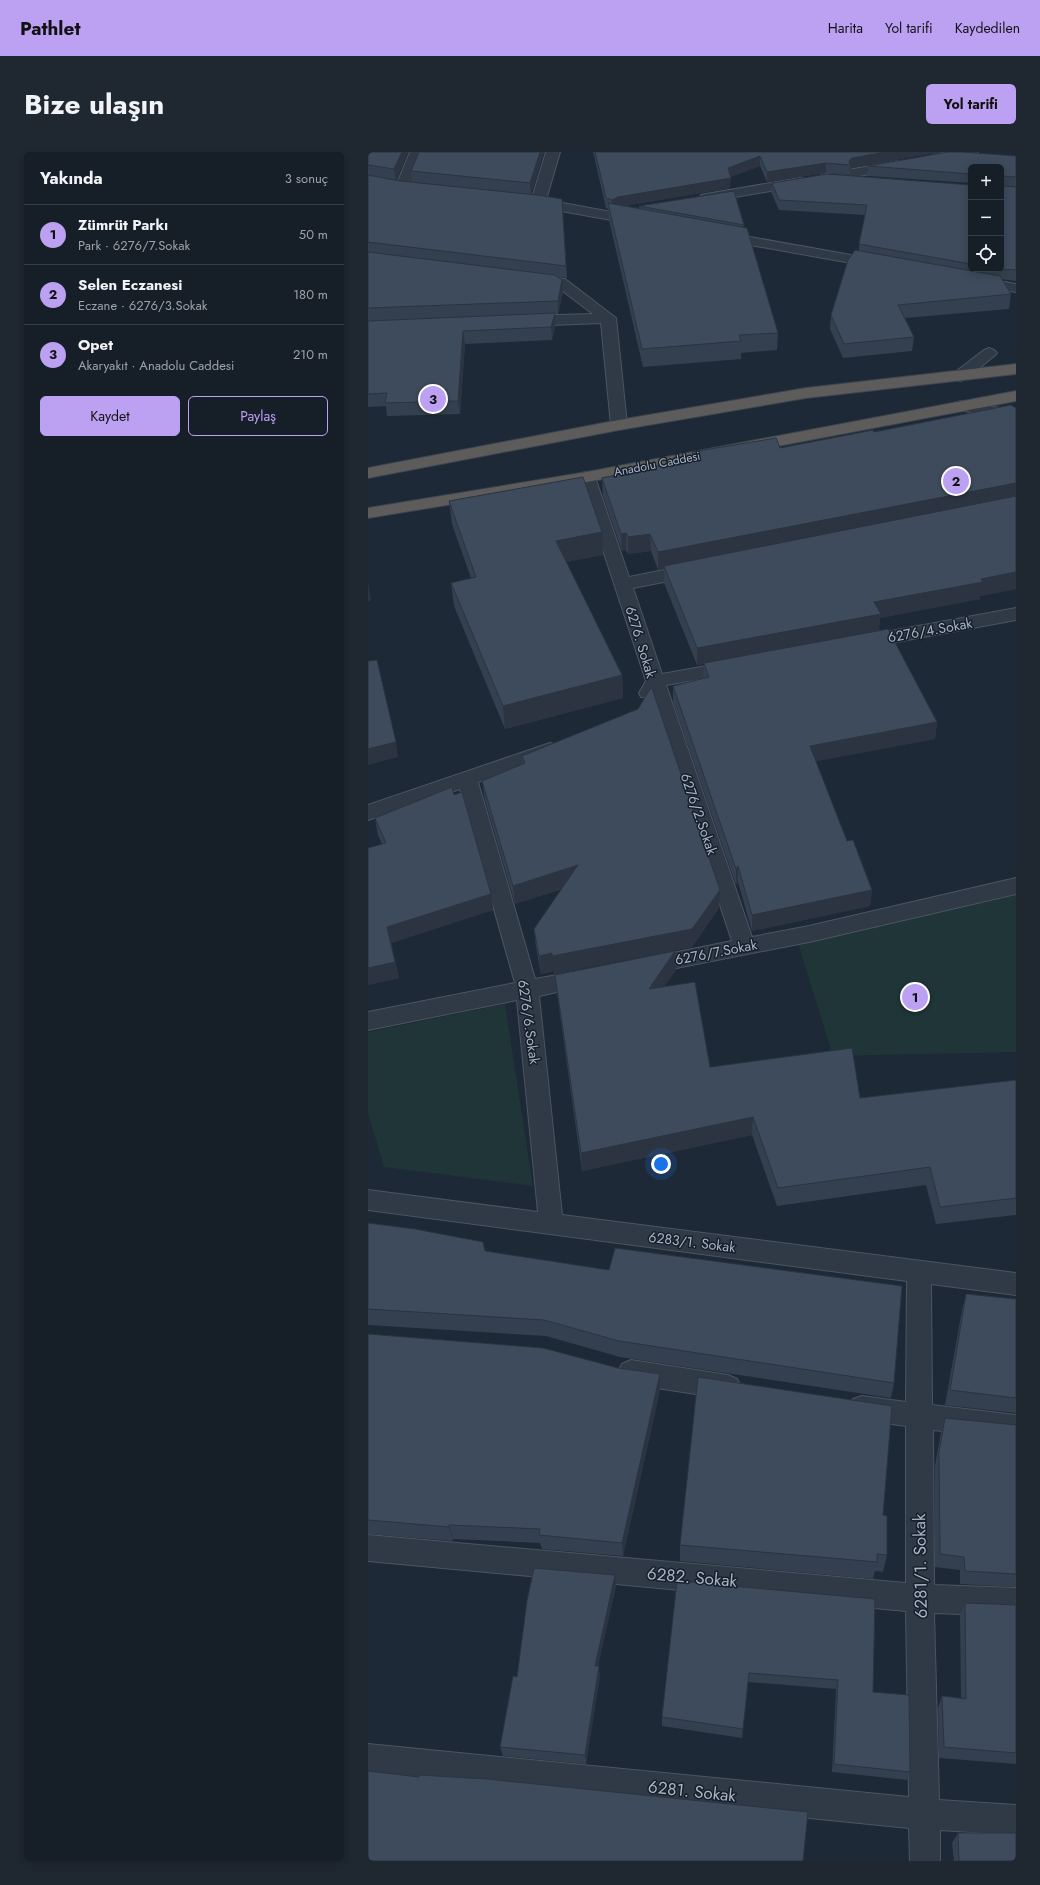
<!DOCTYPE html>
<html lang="tr">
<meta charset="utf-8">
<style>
body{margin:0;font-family:Jost,sans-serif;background:#1f2730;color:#f1f3f6}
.controls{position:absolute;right:12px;top:12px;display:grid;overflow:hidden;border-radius:6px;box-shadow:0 2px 10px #0003}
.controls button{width:36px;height:36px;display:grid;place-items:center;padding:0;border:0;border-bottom:1px solid #353d45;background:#161f28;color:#f1f3f6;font:20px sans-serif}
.you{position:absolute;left:293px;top:1012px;width:14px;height:14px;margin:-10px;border:3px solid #fff;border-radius:50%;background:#1a73e8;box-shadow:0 0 0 6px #1a73e833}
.badge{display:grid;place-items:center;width:26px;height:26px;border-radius:50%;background:#bca0f2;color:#111;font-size:13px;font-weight:700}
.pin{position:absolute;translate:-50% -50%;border:2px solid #fff;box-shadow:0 1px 4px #0006}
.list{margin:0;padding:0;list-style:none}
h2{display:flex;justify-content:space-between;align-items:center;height:52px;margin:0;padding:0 16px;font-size:17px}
h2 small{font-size:13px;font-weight:400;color:#9ea2a8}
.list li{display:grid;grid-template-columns:26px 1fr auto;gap:12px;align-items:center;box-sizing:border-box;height:60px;padding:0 16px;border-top:1px solid #353d45}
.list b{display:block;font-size:15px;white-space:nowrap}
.list p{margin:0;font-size:13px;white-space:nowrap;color:#9ea2a8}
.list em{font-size:13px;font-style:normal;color:#9ea2a8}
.actions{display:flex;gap:8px;padding:12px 16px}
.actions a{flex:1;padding:9px 0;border:1px solid #bca0f2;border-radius:6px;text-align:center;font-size:14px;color:#bca0f2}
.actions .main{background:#bca0f2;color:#111}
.icon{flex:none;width:22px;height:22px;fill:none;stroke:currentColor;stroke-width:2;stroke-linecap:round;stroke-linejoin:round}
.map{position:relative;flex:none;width:648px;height:1709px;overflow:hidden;border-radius:6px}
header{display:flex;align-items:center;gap:24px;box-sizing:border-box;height:56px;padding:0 20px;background:#bca0f2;color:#111}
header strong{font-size:19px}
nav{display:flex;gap:22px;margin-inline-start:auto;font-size:14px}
.intro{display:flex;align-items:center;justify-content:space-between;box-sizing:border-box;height:96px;padding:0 24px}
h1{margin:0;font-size:28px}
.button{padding:10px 18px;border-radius:6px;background:#bca0f2;color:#111;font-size:14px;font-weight:700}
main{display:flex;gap:24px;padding:0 24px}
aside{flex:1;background:#161f28;border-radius:6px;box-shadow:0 2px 10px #0003}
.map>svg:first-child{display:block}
</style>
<header>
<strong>Pathlet</strong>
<nav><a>Harita</a><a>Yol tarifi</a><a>Kaydedilen</a></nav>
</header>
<div class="intro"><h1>Bize ulaşın</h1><a class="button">Yol tarifi</a></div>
<main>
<aside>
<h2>Yakında<small>3 sonuç</small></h2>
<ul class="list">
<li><span class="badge">1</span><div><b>Zümrüt Parkı</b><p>Park · 6276/7.Sokak</p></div><em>50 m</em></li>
<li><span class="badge">2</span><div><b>Selen Eczanesi</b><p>Eczane · 6276/3.Sokak</p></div><em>180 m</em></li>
<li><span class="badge">3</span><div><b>Opet</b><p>Akaryakıt · Anadolu Caddesi</p></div><em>210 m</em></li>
</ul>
<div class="actions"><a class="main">Kaydet</a><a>Paylaş</a></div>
</aside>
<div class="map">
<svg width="648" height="1709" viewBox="0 0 648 1709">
<rect width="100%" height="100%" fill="#1d2936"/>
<g fill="#1f3537">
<path d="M 648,740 L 648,900 L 465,904 L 430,791 Z"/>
<path d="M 137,852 L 165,1034 L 16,1015 L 0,961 L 0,880 Z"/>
</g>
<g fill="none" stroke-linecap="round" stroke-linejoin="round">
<g stroke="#4b5562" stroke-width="2">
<g id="pedestrian">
<path d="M 621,196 L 626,198 L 629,201 L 626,204 L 598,227 L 592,229 L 586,227 L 584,224 L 586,221 L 616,198 Z"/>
<path d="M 593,249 L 648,259 L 648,269 L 587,257 L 585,254 L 587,251 Z"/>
</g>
</g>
<g stroke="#4b5562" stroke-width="2">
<g id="minor">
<path d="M 42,0 L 56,0 L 41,36 L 39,39 L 29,39 L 27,36 Z"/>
<path d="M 178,0 L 192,0 L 178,48 L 271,65 L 276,66 L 278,69 L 276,72 L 271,73 L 160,53 L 158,50 L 160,47 L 164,46 Z"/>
<path d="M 580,0 L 610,0 L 608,3 L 603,4 L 569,10 L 564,9 L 562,6 L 564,3 Z"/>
<path d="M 530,9 L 535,10 L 537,13 L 535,16 L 458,30 L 453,29 L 451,26 L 453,23 L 458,22 Z"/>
<path d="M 432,26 L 437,27 L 439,30 L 437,33 L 338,50 L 333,49 L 331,46 L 333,43 L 338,42 Z"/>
<path d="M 354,80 L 511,108 L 516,109 L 518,112 L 516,115 L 511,116 L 349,87 L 347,84 L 349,81 Z"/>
<path d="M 166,123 L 197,127 L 248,166 L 259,273 L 257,276 L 251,278 L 245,276 L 243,273 L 233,171 L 157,174 L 152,172 L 149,169 L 152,166 L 157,164 L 225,162 L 188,134 L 161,130 L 159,127 L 161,124 Z"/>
<path d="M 608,125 L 648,132 L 648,140 L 603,132 L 601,129 L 603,126 Z"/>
<path d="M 219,320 L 225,321 L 227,325 L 261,425 L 326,412 L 332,414 L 335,418 L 332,422 L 326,424 L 265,436 L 294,522 L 366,509 L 373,511 L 375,515 L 373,519 L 366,521 L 298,533 L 384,785 L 441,774 L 648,726 L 648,742 L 441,790 L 278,822 L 270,820 L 267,814 L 270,808 L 364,789 L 283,546 L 273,545 L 271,541 L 278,529 L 211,325 L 213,321 Z"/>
<path d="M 648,456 L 648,468 L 496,496 L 490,494 L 487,490 L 490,486 L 496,484 Z"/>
<path d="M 182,591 L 189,593 L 192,598 L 189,603 L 110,630 L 167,827 L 217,818 L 225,820 L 228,826 L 225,832 L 171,844 L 194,1063 L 648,1121 L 648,1143 L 563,1132 L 564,1253 L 648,1263 L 648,1287 L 565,1278 L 566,1433 L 648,1436 L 648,1464 L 566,1461 L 571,1648 L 648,1653 L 648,1683 L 572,1678 L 572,1709 L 542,1709 L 541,1676 L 0,1622 L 0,1592 L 541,1645 L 538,1459 L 0,1409 L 0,1383 L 538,1431 L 538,1274 L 494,1268 L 485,1265 L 481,1256 L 485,1247 L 494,1244 L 538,1250 L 539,1129 L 0,1058 L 0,1038 L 170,1060 L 149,848 L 0,878 L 0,860 L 147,831 L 92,637 L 0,668 L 0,653 Z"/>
<path d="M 263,1208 L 360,1223 L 369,1227 L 373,1235 L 369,1243 L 360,1247 L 263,1232 L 254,1228 L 250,1220 L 254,1212 Z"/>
</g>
</g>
<g stroke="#3b4551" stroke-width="2">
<g id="trunk">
<path d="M 648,212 L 648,222 L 438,246 L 251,278 L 0,326 L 0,316 L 251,268 L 438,236 Z"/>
<path d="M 648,239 L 648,249 L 219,330 L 0,366 L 0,356 L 219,320 Z"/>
</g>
</g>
<use href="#pedestrian" fill="#303a47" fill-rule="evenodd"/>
<use href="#minor" fill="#303a47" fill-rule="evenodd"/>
<use href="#trunk" fill="#5e5c5a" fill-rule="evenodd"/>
</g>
<g fill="#34404f">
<path d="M 0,0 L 40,0 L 28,28 L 44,30 L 43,19 L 51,0 L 176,0 L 163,42 L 194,47 L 199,126 L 190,125 L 195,141 L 190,162 L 187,162 L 187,174 L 184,188 L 97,192 L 92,262 L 19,264 L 18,254 L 0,255 Z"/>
<path d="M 225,0 L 571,0 L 484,16 L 482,18 L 482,22 L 458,21 L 399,30 L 392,14 L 362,25 L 362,36 L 256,54 L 271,56 L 271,54 L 376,73 L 375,75 L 410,181 L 409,198 L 373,201 L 373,207 L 275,215 L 241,68 L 240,57 L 238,56 Z"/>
<path d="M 593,0 L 648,4 L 648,129 L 633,127 L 643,142 L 641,157 L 537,166 L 546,185 L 544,199 L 475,206 L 462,177 L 463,163 L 491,99 L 491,92 L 497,63 L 411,58 L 403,40 L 404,31 L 603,33 L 603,117 L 633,117 L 603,15 L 603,31 L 500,24 L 500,14 Z"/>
<path d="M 648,256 L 648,437 L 612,444 L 612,447 L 512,466 L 511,479 L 569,570 L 567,587 L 447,609 L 479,689 L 504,738 L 502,754 L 384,779 L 370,730 L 368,733 L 305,550 L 305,534 L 335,527 L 336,512 L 329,513 L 296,431 L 296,417 L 290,418 L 283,399 L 260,402 L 258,398 L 254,399 L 235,344 L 234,326 L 324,307 L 324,300 L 412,296 Z"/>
<path d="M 81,349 L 235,403 L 198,410 L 254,523 L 255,546 L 137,577 L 86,454 L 83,431 L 103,426 L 84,372 Z"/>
<path d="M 154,604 L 352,738 L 351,756 L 324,795 L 186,822 L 186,819 L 173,822 L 168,795 L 166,777 L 194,737 L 147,752 L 117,648 L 114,629 L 155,612 Z"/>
<path d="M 86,643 L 123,742 L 125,758 L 23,791 L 31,826 L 0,833 L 14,692 L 10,683 L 7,666 Z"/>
<path d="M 307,799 L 308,818 L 296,834 L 342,915 L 492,946 L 648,928 L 648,1063 L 568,1072 L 558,1033 L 409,1054 L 384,983 L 214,1019 L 189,842 L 187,823 Z"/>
<path d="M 0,1071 L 117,1099 L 526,1231 L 523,1246 L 252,1205 L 178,1184 L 0,1173 Z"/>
<path d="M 598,1142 L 648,1147 L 648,1261 L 577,1253 L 594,1158 Z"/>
<path d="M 0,1182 L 250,1216 L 292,1222 L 292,1238 L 255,1404 L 174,1397 L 172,1391 L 85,1387 L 85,1389 L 0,1382 Z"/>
<path d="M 577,1266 L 648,1273 L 648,1435 L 592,1432 L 592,1418 L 567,1415 L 567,1314 L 573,1280 Z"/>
<path d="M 515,1363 L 519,1403 L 515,1420 L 507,1419 L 505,1427 L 312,1409 L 312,1393 Z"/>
<path d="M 309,1429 L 505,1540 L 542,1620 L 539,1628 L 464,1620 L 468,1537 L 380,1530 L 374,1586 L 294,1574 L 294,1565 Z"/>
<path d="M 248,1434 L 230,1514 L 232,1524 L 218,1612 L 135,1604 L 132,1595 L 149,1525 Z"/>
<path d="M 597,1451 L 648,1453 L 648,1612 L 571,1606 L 570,1556 L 574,1544 L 593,1546 L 592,1463 Z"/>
<path d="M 590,1681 L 648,1709 L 586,1709 L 584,1691 Z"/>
</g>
<g fill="#2b3440">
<path d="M 34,0 L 40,0 L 28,29 L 26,17 Z"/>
<path d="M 172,0 L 176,0 L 163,43 L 162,31 Z"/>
<path d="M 518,0 L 571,0 L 484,16 L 482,18 L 482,13 L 481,9 L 484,6 Z"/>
<path d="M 392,4 L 392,14 L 359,26 L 360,16 Z"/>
<path d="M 458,11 L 458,21 L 399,30 L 399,20 Z"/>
<path d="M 363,26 L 362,36 L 251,55 L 245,57 L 244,48 L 250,45 Z"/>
<path d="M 194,128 L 195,141 L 190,162 L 190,149 Z"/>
<path d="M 187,161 L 187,174 L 184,188 L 183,175 Z"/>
<path d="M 95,179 L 97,192 L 92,262 L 90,249 Z"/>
<path d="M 648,331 L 648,348 L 296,414 L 296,417 L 290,418 L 290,400 Z"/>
<path d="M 234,380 L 235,403 L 189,412 L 188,389 Z"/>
<path d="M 258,381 L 258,398 L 254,399 L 253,382 Z"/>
<path d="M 282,382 L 283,399 L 260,402 L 260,385 Z"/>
<path d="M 648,420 L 648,437 L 612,444 L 612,447 L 512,466 L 511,480 L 329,513 L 329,496 L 506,450 L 613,427 Z"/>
<path d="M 0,429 L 3,448 L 0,450 Z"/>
<path d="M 254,523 L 255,546 L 137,577 L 135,554 Z"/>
<path d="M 569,570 L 567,587 L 440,611 L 442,594 Z"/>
<path d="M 28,590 L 30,605 L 0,613 L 0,597 Z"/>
<path d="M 210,713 L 211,731 L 147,752 L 145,734 Z"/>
<path d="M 370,714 L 370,730 L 368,733 L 368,717 Z"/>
<path d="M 352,738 L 351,756 L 324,795 L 186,822 L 184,804 Z"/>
<path d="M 504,738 L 502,754 L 384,779 L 384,763 Z"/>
<path d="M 123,742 L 125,758 L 22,791 L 19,775 Z"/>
<path d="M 307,799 L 308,818 L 281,856 L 281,837 Z"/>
<path d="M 184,801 L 186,819 L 173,822 L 171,804 Z"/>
<path d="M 27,810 L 31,826 L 0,833 L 0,816 Z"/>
<path d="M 385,965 L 384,983 L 214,1019 L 213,1001 Z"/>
<path d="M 292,1222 L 292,1238 L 255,1404 L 254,1391 Z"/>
<path d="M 81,1373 L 85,1387 L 85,1389 L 81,1375 Z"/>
<path d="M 247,1423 L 248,1434 L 228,1523 L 227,1514 Z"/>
<path d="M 231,1514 L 232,1524 L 218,1612 L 217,1603 Z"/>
</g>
<g fill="#3d4b5c" stroke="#2b3440">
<path d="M 0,0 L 34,0 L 26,17 L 0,13 Z"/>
<path d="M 51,0 L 172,0 L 162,31 L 43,19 Z"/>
<path d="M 227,0 L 518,0 L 484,6 L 481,9 L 482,13 L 458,11 L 399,20 L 392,4 L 360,16 L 363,26 L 250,45 L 244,48 L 238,46 Z"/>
<path d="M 580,0 L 593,0 L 648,4 L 648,25 L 633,24 L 633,34 L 648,35 L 648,118 L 633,117 L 633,15 L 603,15 L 603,22 L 500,14 Z"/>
<path d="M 459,22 L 603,33 L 603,112 L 491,92 L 499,53 L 411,48 L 404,31 Z"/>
<path d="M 0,23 L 32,29 L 169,43 L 194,47 L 198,114 L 0,90 Z"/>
<path d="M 366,39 L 376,73 L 271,54 Z"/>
<path d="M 240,51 L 379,76 L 410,181 L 371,183 L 373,189 L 274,197 Z"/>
<path d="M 487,98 L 632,124 L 643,142 L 530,153 L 546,185 L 476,192 L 463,163 L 480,108 Z"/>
<path d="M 0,100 L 187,123 L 194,128 L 190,149 L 0,156 Z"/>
<path d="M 187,161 L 183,175 L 95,179 L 90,249 L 17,251 L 19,241 L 0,242 L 0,169 Z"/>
<path d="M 643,253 L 648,256 L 648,331 L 290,400 L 282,382 L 260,385 L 258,381 L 253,382 L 234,326 L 327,306 L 324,300 L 408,286 L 412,296 L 505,278 L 506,280 Z"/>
<path d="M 215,325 L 234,380 L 188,389 L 254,523 L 135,554 L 83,431 L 108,425 L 81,349 Z"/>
<path d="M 648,344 L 648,420 L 613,427 L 615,430 L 506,450 L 513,462 L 329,496 L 296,414 Z"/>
<path d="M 520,477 L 569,570 L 442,594 L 479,689 L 485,688 L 504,738 L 384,763 L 370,714 L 368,717 L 305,534 L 341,525 L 336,511 Z"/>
<path d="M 9,508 L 28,590 L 0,597 L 0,509 Z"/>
<path d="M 284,536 L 352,738 L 324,777 L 184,804 L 184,801 L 171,804 L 166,777 L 210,713 L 145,734 L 114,629 L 157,611 L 154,604 L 270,557 L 282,537 Z"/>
<path d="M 84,635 L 86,643 L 94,640 L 123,742 L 19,775 L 27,810 L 0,816 L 0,696 L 18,691 L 7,666 Z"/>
<path d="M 307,799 L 281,837 L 327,830 L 342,915 L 484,896 L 492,946 L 648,928 L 648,1046 L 572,1055 L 562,1015 L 410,1036 L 385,965 L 213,1001 L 187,823 Z"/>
<path d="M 0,1071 L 47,1077 L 115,1090 L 117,1099 L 241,1118 L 247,1096 L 534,1134 L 526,1231 L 251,1189 L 176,1168 L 0,1157 Z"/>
<path d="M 598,1142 L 648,1147 L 648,1246 L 582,1238 Z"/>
<path d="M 0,1182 L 175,1196 L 250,1216 L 292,1222 L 254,1391 L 171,1383 L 172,1377 L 81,1373 L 81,1375 L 0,1368 Z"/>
<path d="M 330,1225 L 524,1254 L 515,1363 L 519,1364 L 519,1403 L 509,1402 L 509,1410 L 312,1393 Z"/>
<path d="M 577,1266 L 648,1273 L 648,1422 L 597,1419 L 596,1405 L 572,1402 L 571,1300 Z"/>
<path d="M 166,1416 L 247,1423 L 227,1514 L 231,1514 L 217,1603 L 132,1595 L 145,1524 L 149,1525 L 159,1449 Z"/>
<path d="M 309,1429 L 507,1447 L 505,1540 L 541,1543 L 542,1620 L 466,1612 L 470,1528 L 381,1521 L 375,1577 L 294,1565 Z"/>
<path d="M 597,1451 L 648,1453 L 648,1601 L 576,1595 L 574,1544 L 598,1547 Z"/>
<path d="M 0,1619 L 51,1625 L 51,1623 L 119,1627 L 440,1660 L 435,1709 L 0,1709 Z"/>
<path d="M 590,1681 L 648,1681 L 648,1709 L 591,1709 Z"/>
</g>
<g text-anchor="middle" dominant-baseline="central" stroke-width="3" stroke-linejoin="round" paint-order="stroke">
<g font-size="12" fill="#aab5c5" stroke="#161f2b">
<text transform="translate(289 312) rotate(-11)">Anadolu Caddesi</text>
</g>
<g font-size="14" fill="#aab5c5" stroke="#161f2b">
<text transform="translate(562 478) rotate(-10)">6276/4.Sokak</text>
<text transform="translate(273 490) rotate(73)">6276. Sokak</text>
<text transform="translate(331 662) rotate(71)">6276/2.Sokak</text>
<text transform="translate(348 800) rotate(-11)">6276/7.Sokak</text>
<text transform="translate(161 870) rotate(82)">6276/6.Sokak</text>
<text transform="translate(324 1090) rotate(7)">6283/1. Sokak</text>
</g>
<g font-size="17" fill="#aab5c5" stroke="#161f2b">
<text transform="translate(552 1414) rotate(-91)">6281/1. Sokak</text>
<text transform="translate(324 1425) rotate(5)">6282. Sokak</text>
<text transform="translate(324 1639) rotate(6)">6281. Sokak</text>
</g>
</g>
</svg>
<div class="controls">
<button>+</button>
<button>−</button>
<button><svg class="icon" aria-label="locate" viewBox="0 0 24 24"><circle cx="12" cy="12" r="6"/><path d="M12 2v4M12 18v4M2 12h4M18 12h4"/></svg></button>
</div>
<div class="you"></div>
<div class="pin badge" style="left:547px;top:845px">1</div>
<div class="pin badge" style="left:588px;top:329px">2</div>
<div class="pin badge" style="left:65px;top:247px">3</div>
</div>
</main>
